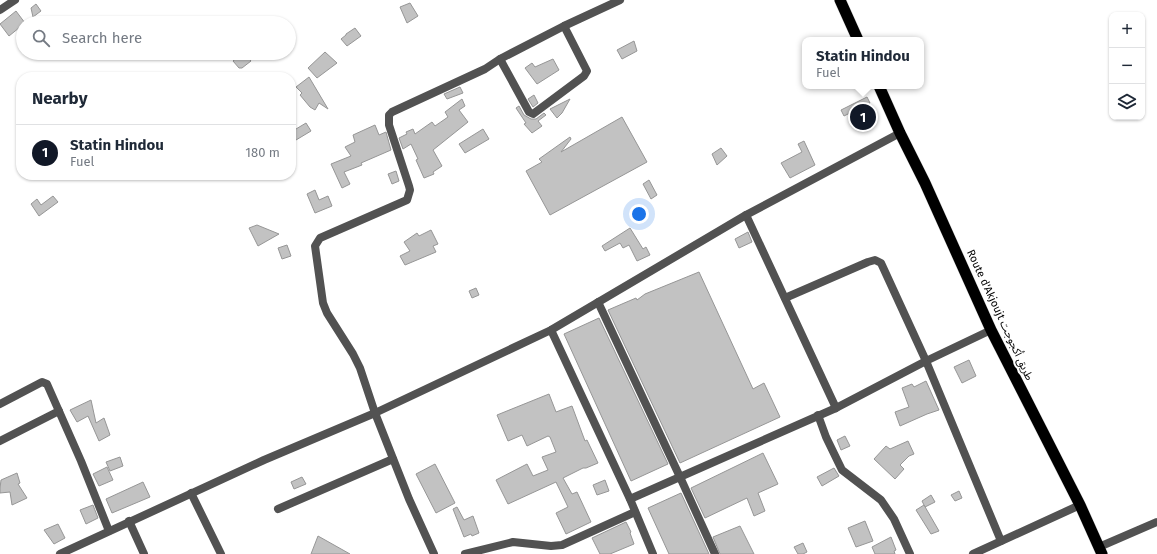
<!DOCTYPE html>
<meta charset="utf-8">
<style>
body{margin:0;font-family:"Fira Sans","Noto Sans Arabic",sans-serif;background:#f6f6f7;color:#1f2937}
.controls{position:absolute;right:12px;top:12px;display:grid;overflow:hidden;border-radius:8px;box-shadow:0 1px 3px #0004}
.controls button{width:36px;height:36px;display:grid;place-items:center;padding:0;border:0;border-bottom:1px solid #e0e1e3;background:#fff;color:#1f2937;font:20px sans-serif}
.you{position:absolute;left:639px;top:214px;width:14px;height:14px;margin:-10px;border:3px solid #fff;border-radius:50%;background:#1a73e8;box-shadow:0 0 0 6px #1a73e833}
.badge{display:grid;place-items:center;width:26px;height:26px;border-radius:50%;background:#111827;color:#fff;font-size:13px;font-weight:700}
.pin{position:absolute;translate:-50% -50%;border:2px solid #fff;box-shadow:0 1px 4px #0006}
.popup{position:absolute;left:802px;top:37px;width:122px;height:52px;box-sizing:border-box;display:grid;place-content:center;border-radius:8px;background:#fff;filter:drop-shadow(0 1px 3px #0005);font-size:13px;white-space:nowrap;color:#747a83}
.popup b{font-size:15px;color:#1f2937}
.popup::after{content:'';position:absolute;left:50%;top:100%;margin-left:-8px;border:8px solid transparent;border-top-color:#fff}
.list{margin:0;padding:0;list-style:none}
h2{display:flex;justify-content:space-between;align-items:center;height:52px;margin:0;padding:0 16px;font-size:17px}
h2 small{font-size:13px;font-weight:400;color:#747a83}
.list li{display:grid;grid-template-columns:26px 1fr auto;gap:12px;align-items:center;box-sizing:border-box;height:56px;padding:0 16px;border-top:1px solid #e0e1e3}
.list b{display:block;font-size:15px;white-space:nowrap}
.list p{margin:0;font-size:13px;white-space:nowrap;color:#747a83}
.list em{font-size:13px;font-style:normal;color:#747a83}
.icon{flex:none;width:22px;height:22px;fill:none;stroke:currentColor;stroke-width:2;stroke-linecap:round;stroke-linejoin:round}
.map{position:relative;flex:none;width:1157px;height:554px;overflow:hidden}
.search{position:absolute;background:#fff;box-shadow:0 1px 3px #0004;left:16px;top:16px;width:280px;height:44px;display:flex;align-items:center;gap:10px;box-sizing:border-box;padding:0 14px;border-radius:22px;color:#747a83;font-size:15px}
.panel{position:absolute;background:#fff;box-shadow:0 1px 3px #0004;left:16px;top:72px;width:280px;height:108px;border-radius:16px}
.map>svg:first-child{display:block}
</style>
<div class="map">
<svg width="1157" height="554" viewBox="0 0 1157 554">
<rect width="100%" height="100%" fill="#fff"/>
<g fill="#c2c2c2" stroke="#969696">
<path d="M 410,3 L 418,16 L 407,23 L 400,7 Z"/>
<path d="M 36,4 L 41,11 L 33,17 L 31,8 Z"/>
<path d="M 16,11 L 25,23 L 9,36 L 0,24 Z"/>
<path d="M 355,28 L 361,36 L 347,46 L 341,39 L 346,35 L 346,34 Z"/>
<path d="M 634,41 L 637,51 L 622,59 L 617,50 Z"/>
<path d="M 325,52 L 337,63 L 317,78 L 308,68 Z"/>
<path d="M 242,53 L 244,53 L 251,61 L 242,68 L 239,68 L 233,61 Z"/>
<path d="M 553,59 L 559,70 L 537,84 L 525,68 L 532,63 L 535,67 Z"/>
<path d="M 309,77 L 328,109 L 319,103 L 315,110 L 310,107 L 300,95 L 302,93 L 296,87 Z"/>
<path d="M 460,87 L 463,93 L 447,99 L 444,94 Z"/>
<path d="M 534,95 L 538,103 L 533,107 L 528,99 Z"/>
<path d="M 867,97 L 870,103 L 844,116 L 841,110 Z"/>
<path d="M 462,99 L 465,106 L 459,110 L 468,122 L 433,150 L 442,166 L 433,172 L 434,174 L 424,178 L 416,160 L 418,159 L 411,144 L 403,149 L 399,138 L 407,134 L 406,132 L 413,129 L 415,134 L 432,122 L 435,126 L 448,117 L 445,112 Z"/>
<path d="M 570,99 L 562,113 L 557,118 L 550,109 Z"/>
<path d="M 519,106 L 524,115 L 531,119 L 536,119 L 544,113 L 546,115 L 538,121 L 542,126 L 532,133 L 524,124 L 526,123 L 516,108 Z"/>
<path d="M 622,117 L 647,162 L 550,215 L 526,171 L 542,162 L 539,159 L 570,137 L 571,139 L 561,152 Z"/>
<path d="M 306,123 L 311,131 L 291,143 L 291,132 Z"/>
<path d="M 375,125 L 379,135 L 386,132 L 391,150 L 361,163 L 362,165 L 344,172 L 350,184 L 342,188 L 331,164 L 351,156 L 345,147 L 355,142 L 353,135 Z"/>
<path d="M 483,129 L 489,139 L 465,153 L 459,144 Z"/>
<path d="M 804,141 L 815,165 L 790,178 L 781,163 L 802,152 L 798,144 Z"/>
<path d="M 721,148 L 727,156 L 717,165 L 712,154 Z"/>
<path d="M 396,171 L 399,181 L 392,184 L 388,174 Z"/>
<path d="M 649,180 L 657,195 L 651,199 L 643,184 Z"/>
<path d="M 315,190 L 319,200 L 328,196 L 332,206 L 315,213 L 307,194 Z"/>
<path d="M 53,196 L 58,202 L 39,216 L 31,204 L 37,199 L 41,205 Z"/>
<path d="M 257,225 L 279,234 L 258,246 L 249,228 Z"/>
<path d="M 630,228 L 643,249 L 646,247 L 650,255 L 637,261 L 629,245 L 623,248 L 620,243 L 605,251 L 602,246 Z"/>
<path d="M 431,230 L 438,244 L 433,246 L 436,252 L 405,265 L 400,256 L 410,251 L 404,242 L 417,233 L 419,236 Z"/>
<path d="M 748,232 L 752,242 L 739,248 L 735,239 Z"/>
<path d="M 287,245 L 291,256 L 282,259 L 278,248 Z"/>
<path d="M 699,272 L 753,389 L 764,383 L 780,417 L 680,463 L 608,310 L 636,298 L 637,300 L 645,294 Z"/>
<path d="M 476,288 L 479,295 L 472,298 L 469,291 Z"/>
<path d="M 599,318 L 668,464 L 631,481 L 564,334 Z"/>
<path d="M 969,360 L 976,376 L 962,383 L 954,367 Z"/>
<path d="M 926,381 L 939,410 L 927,414 L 900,426 L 895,412 L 909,407 L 902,388 L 912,384 L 914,387 Z"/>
<path d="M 549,394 L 556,412 L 572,406 L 585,441 L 587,440 L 598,463 L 586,468 L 583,468 L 563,478 L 572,494 L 577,492 L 591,522 L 566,534 L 556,513 L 568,507 L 556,482 L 508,504 L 496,480 L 527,464 L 533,476 L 548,470 L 542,457 L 556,452 L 550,437 L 548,436 L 527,446 L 522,435 L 508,441 L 497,415 Z"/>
<path d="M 91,400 L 96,423 L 104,418 L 110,435 L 99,441 L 88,416 L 77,422 L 70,410 Z"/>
<path d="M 845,436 L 850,446 L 841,450 L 837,440 Z"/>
<path d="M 908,441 L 914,454 L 909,456 L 900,465 L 904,469 L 895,479 L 874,459 L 886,446 L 890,449 Z"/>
<path d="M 763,453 L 778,484 L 758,493 L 765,511 L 754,516 L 747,498 L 705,518 L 691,488 Z"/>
<path d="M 120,457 L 123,466 L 110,471 L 106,462 Z"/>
<path d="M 435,464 L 455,503 L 436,513 L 416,474 Z"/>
<path d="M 107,467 L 113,480 L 99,486 L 93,474 Z"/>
<path d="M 834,468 L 839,476 L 822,486 L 817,477 Z"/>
<path d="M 17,473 L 20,483 L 18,484 L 27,498 L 12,505 L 10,492 L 0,493 L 0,488 L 1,480 Z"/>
<path d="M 302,477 L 306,484 L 294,489 L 291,482 Z"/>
<path d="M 605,480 L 609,491 L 597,495 L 593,485 Z"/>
<path d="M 143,482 L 150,497 L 112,513 L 106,499 Z"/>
<path d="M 959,491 L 962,498 L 955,501 L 951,495 Z"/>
<path d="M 681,493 L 709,554 L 669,554 L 648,508 Z"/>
<path d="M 931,495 L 935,502 L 925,507 L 922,501 Z"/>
<path d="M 93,505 L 98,518 L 86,524 L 80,510 Z"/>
<path d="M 924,505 L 939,531 L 931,534 L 916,510 Z"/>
<path d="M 457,507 L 464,520 L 473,516 L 479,533 L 472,536 L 471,534 L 464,537 L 453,509 Z"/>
<path d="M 865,521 L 873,541 L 856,547 L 848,528 Z"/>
<path d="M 626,522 L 631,532 L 630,533 L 634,544 L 610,554 L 600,554 L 592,538 Z"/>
<path d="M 58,524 L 65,538 L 54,544 L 44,530 Z"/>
<path d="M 740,526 L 754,554 L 720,554 L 713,537 Z"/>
<path d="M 318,536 L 350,554 L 311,554 Z"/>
<path d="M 891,537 L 896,550 L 894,551 L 895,554 L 875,554 L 872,547 Z"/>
<path d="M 803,543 L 807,552 L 803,554 L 798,554 L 794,547 Z"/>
</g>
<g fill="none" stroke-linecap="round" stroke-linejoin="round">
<g stroke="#dbdbdb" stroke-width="12">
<g id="trunk">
<path d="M 840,0 L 858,40"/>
<path d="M 879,86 L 900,133 L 925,183 L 991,330 L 1080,505 L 1102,554"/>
</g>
</g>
<g stroke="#525252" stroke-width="8">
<path d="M 0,10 L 15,0"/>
<path d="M 500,59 L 529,112 L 533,114 L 584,76 L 587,71 L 564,26"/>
<path d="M 746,215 L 836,408"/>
<path d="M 785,298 L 868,262 L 875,260 L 881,263 L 926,361 L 1001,541"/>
<path d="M 598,302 L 680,477 L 715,554"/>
<path d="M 551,330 L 630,499 L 653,554"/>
<path d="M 0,404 L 42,382 L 47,384 L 81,461 L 109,531"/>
<path d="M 818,415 L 826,437 L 842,470 L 881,500 L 894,519 L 910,554"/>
<path d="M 0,441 L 59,411"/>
<path d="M 191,493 L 221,554"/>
<path d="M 630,499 L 836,408 L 926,361 L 991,330"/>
<path d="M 278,509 L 393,459"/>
<path d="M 129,521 L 144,554"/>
<path d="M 1099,547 L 1157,522"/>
<path d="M 60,554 L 264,460 L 375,413 L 551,330 L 746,215 L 900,133"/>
<path d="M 434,554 L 409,499 L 375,413 L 360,368 L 353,354 L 327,313 L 323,303 L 315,246 L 320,238 L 407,200 L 410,190 L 409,186 L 389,125 L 389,115 L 392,112 L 485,69 L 500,59 L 564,26 L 620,0"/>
<path d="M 465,554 L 513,542 L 551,546 L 562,545 L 635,512"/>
</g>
<path stroke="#525252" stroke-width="8" d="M 973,554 L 1080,505"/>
<use href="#trunk" stroke="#000" stroke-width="11"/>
</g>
<g text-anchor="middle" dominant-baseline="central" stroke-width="4" stroke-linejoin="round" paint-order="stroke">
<g font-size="11" fill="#000" stroke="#fff">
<text transform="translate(1000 315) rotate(65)">Route d'Akjoujt طريق أكجوجت</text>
</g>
</g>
</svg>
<div class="controls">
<button>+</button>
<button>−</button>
<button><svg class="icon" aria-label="layers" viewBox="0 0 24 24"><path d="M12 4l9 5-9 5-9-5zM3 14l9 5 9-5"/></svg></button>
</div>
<div class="you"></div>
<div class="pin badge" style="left:863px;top:117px">1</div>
<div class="popup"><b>Statin Hindou</b>Fuel</div>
<div class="search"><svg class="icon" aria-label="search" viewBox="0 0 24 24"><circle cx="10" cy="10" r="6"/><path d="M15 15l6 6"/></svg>Search here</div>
<section class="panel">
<h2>Nearby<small></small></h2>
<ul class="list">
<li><span class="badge">1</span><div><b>Statin Hindou</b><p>Fuel</p></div><em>180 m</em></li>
</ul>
</section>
</div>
